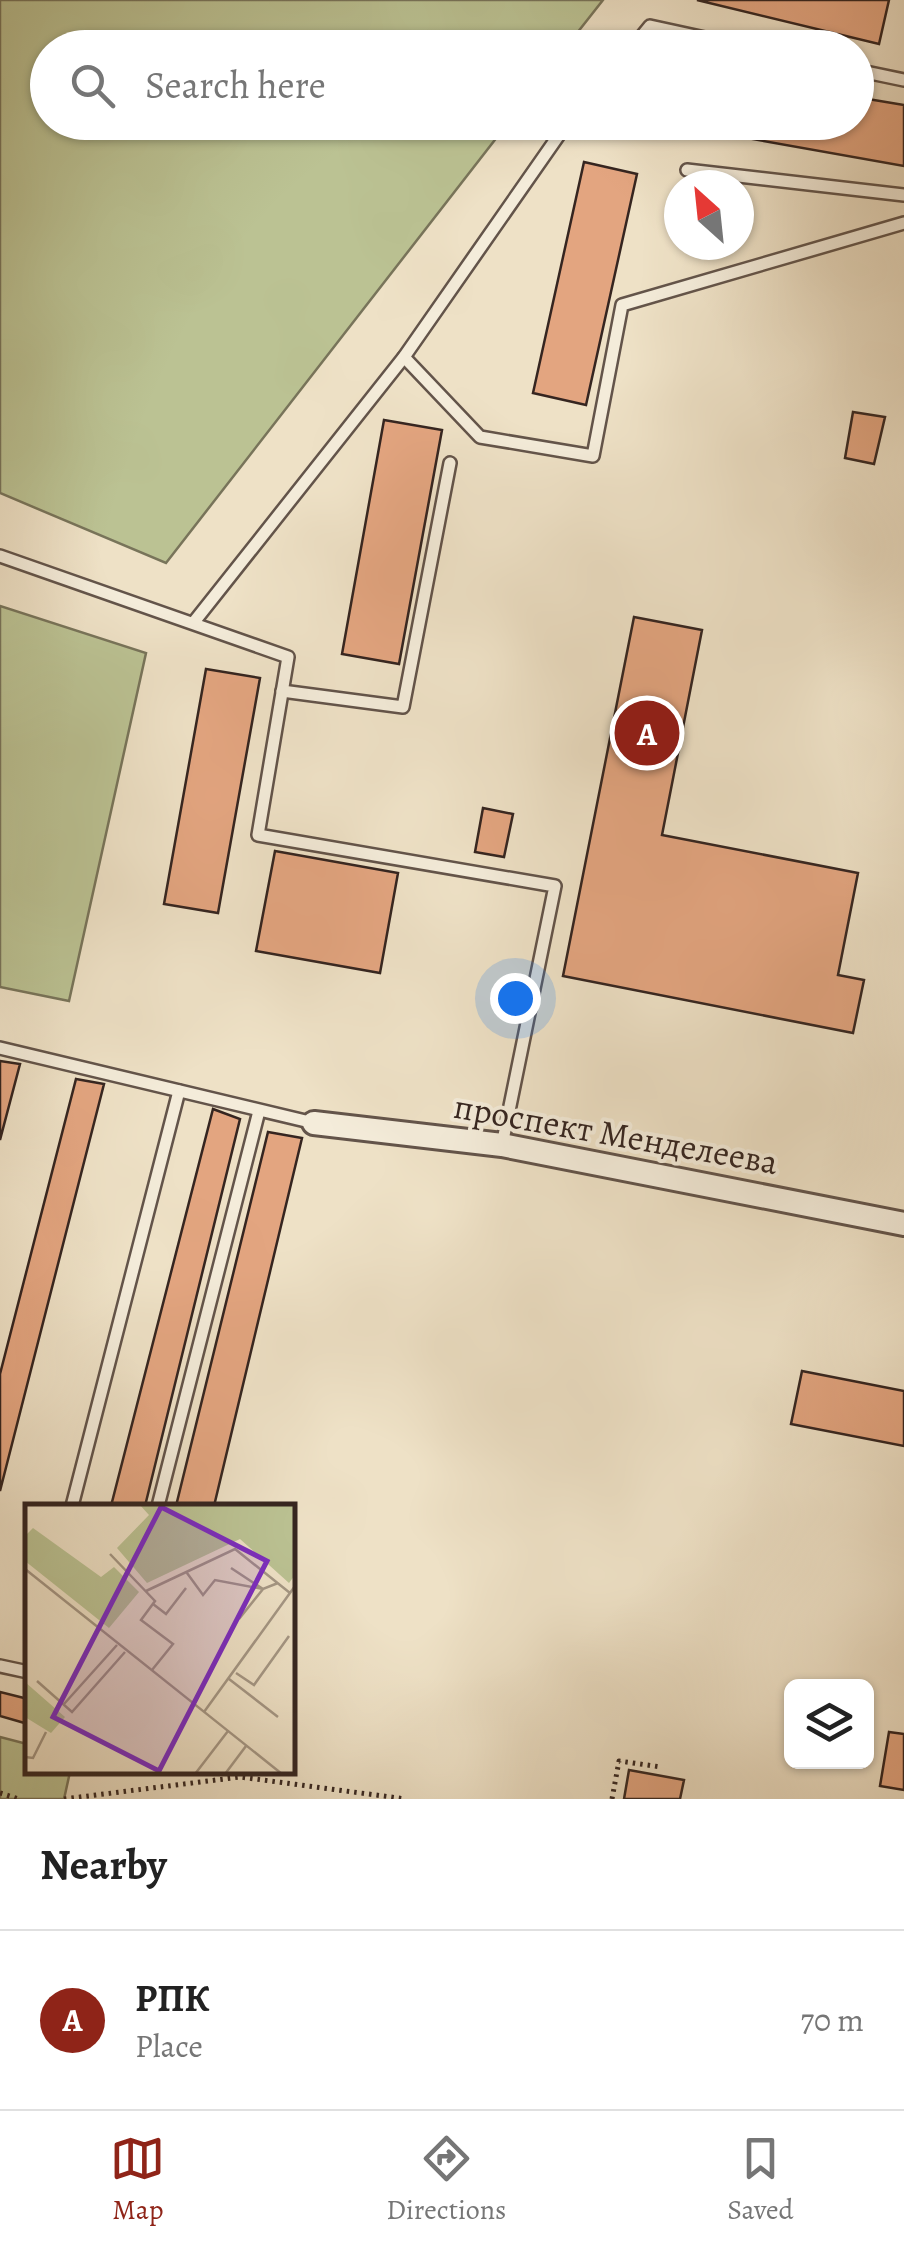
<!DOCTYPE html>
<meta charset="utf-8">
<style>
body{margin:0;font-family:Alegreya,serif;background:#f6f6f6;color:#222}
.controls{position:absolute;right:30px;bottom:30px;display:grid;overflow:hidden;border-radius:15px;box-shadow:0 2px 8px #0004}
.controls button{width:90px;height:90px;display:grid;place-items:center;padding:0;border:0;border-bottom:2px solid #e0e0e0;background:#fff;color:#222;font:50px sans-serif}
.compass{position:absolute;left:664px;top:170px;width:90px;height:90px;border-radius:50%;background:#fff;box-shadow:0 2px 8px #0004;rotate:333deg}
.you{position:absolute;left:515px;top:998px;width:35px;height:35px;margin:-25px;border:8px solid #fff;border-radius:50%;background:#1a73e8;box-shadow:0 0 0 15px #1a73e833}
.badge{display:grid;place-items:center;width:65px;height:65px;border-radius:50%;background:#8f2418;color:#fff;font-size:32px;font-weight:700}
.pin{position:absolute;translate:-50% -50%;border:5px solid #fff;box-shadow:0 2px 10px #0006}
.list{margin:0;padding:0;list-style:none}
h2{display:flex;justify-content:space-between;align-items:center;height:130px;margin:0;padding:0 40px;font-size:42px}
h2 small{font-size:32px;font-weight:400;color:#767676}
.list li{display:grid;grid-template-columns:65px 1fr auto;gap:30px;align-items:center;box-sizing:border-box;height:180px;padding:0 40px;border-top:2px solid #e0e0e0}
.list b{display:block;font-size:38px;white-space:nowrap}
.list p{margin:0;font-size:32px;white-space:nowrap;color:#767676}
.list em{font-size:32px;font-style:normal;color:#767676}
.icon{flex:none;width:55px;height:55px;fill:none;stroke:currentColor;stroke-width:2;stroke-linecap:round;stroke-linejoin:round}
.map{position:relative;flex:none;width:904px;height:1799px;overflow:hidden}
.search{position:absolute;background:#fff;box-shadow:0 2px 8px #0004;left:30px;right:30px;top:30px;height:110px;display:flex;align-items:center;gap:25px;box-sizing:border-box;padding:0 35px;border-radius:55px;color:#767676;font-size:38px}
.sheet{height:310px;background:#fff}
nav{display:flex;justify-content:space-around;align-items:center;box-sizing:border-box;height:140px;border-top:2px solid #e0e0e0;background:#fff;font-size:28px;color:#767676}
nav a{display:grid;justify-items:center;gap:5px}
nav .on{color:#8f2418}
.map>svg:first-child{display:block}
</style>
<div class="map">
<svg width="904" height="1799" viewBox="0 0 904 1799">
<rect width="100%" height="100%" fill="#eee1c6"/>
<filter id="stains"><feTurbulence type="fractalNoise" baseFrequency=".002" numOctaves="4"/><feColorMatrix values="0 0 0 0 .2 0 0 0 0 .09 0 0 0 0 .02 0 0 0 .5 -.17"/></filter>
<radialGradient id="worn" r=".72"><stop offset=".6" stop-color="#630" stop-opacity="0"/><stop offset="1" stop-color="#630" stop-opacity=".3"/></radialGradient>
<g fill="#bbc293" stroke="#78745a" stroke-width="2.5">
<path d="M 0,0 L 603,0 L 566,47 L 48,48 L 48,122 L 508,123 L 166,563 L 0,493 Z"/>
<path d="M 0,606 L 146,653 L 69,1001 L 0,987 Z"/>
<path d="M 0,1737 L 27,1744 L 28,1772 L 70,1772 L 64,1799 L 0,1799 Z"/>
</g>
<g fill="#e3a580" stroke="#352520" stroke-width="2.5">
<path d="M 697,0 L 889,0 L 879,44 Z"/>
<path d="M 856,97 L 904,105 L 904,166 L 696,129 L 697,122 L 856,122 Z"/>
<path d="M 584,162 L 637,174 L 586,405 L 533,393 Z"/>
<path d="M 853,412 L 885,417 L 874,464 L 845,458 Z"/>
<path d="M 384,420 L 442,430 L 399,664 L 342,654 Z"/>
<path d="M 634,617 L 702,630 L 662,835 L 858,873 L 838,975 L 864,980 L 853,1033 L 563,976 Z"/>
<path d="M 206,669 L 260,678 L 218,913 L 164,904 Z"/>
<path d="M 483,808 L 513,814 L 504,857 L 475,852 Z"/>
<path d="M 275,851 L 398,873 L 380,973 L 256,951 Z"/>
<path d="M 0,1061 L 20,1064 L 0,1140 Z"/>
<path d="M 76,1079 L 104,1084 L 0,1491 L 0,1374 Z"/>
<path d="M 213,1109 L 240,1119 L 145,1506 L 111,1506 Z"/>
<path d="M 268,1132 L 302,1138 L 214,1506 L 176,1506 Z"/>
<path d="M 802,1371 L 904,1391 L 904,1446 L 791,1424 Z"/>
<path d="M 0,1692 L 28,1699 L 28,1724 L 0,1716 Z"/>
<path d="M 889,1732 L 904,1734 L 904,1790 L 880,1786 Z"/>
<path d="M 629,1770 L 684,1780 L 680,1799 L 624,1799 Z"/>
</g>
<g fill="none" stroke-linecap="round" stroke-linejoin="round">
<g stroke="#63544a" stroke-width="16">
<g id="lane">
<path d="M 632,48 L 650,26 L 751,48"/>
<path d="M 856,70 L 904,80"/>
<path d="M 687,170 L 904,195"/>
<path d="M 404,357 L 480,437 L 593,456 L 622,305 L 904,223"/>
<path d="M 0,556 L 288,657 L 258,835 L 555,886 L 502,1145"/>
<path d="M 194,622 L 404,357 L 568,122"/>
<path d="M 282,691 L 403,707 L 450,463"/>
<path d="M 0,1048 L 314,1123"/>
<path d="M 72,1506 L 179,1091"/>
<path d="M 158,1506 L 259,1111"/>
<path d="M 0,1666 L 28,1672"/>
</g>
</g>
<g stroke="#63544a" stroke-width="28">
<path id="street" d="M 314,1123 L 502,1145 L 904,1224"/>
</g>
<g stroke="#352520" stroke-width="5" stroke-dasharray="2.5 5" stroke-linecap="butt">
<path d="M 0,1793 L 19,1799"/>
<path d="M 64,1799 L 240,1777 L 406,1799"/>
<path d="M 612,1799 L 619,1761 L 661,1767"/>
</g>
<use href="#lane" stroke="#f4ecda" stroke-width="11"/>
<use href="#street" stroke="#f4ecda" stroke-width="22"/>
</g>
<g text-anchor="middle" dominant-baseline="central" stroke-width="8" stroke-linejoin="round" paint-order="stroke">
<g font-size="35" fill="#352520" stroke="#f4ecda">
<text transform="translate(616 1134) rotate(10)">проспект Менделеева</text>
</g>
</g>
<g transform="translate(25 1504)">
<rect width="270" height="270" fill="#eee1c6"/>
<path d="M 114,0 L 270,0 L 270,71 L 264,79 L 215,35 L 122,79 L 92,44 L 124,11 ZM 8,24 L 76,73 L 89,63 L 114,88 L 84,124 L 0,57 L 0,32 ZM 0,178 L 40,213 L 26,229 L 0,213 Z" fill="#bbc293"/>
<path fill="none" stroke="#a49684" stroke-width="2.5" d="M 85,50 L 130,97 L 116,116 L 148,140 L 127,166M 206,64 L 238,85 L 214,115M 0,65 L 257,270M 162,69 L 178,91 L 190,76 L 238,85 L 253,79M 121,87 L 210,45 L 265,89M 128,100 L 141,110 L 161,84M 211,169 L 229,181 L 264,132M 204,175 L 253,213M 12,177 L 47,208 L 100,148M 39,200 L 92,141M 179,208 L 270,82M 0,253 L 8,254 L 21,228M 170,270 L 203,227M 200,270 L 221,242"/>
<path fill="#7b2cbf" fill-opacity="0.15" stroke="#7b2cbf" stroke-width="5" d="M 136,3 L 242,57 L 134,267 L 28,213 Z"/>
<rect width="270" height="270" fill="none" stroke="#352520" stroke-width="5"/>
</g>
<rect width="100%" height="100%" filter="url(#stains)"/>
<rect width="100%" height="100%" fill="url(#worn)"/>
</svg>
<div class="controls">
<button><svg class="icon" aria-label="layers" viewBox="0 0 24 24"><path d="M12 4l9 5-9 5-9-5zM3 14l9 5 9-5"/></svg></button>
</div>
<svg class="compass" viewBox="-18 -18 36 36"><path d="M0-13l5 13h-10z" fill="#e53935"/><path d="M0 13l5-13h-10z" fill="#767676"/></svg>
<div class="you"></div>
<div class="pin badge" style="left:647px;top:733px">A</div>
<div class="search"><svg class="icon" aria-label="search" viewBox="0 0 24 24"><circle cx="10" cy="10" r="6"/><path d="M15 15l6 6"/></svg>Search here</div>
</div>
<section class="sheet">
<h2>Nearby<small></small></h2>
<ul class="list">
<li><span class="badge">A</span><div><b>РПК</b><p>Place</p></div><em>70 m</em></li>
</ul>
</section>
<nav>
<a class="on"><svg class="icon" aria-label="map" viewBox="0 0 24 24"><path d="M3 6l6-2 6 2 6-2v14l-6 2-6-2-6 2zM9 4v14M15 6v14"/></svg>Map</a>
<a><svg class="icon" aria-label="directions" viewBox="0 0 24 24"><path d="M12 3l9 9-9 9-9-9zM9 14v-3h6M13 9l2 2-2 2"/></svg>Directions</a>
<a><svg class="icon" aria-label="saved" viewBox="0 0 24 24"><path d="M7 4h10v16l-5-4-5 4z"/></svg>Saved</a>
</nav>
